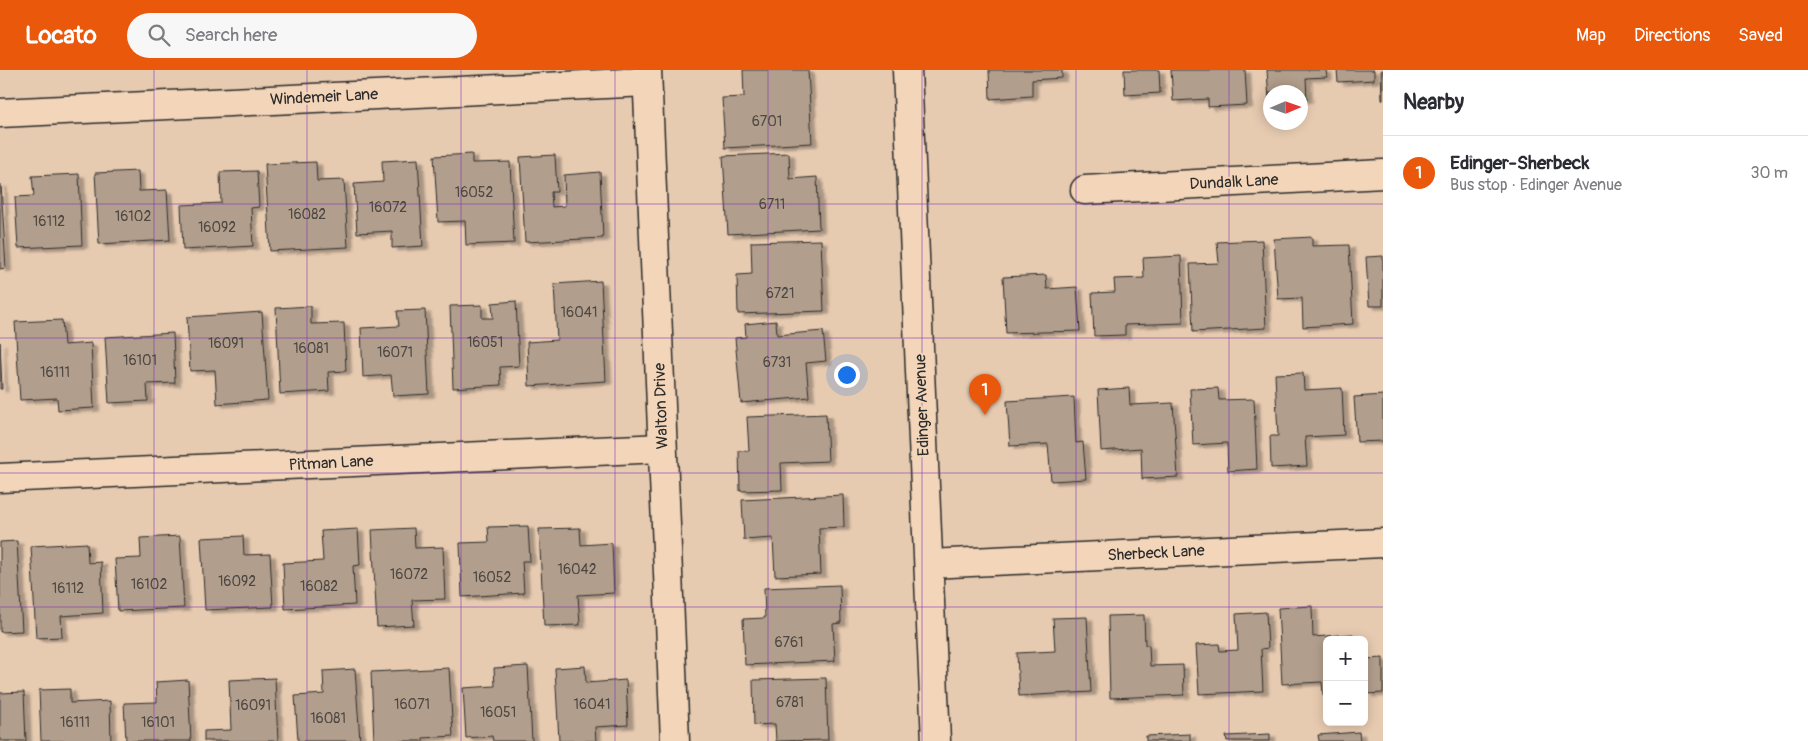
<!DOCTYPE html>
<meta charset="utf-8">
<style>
body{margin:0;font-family:Pangolin,sans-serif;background:#f7f7f7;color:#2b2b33}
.controls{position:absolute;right:15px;bottom:15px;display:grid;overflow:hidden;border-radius:8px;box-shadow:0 2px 12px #0003}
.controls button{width:45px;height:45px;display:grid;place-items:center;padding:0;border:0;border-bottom:1px solid #e1e1e2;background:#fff;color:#2b2b33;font:25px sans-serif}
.compass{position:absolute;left:1263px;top:15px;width:45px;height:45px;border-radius:50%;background:#fff;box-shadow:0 2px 12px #0003;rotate:88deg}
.you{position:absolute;left:846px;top:304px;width:18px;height:18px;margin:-12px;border:4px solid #fff;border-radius:50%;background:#1a73e8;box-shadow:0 0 0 8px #1a73e833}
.badge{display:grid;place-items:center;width:32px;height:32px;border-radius:50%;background:#ea580c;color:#fff;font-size:16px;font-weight:700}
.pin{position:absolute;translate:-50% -41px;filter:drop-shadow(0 1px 2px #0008)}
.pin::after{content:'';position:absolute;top:26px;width:18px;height:15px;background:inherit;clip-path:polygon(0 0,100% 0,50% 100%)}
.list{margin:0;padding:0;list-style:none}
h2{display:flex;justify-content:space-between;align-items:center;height:65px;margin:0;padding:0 20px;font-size:21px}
h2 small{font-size:16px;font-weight:400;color:#7c7c81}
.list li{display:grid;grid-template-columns:32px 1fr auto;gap:15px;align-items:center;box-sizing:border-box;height:75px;padding:0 20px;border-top:1px solid #e1e1e2}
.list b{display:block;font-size:19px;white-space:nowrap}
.list p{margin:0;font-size:16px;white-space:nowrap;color:#7c7c81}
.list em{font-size:16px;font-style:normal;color:#7c7c81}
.icon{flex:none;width:28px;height:28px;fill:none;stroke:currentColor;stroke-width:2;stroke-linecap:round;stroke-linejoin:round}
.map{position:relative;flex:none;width:1383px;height:671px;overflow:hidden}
header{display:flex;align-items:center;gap:30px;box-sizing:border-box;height:70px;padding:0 25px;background:#ea580c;color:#fff}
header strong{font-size:24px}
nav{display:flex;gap:28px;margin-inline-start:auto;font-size:18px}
.search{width:350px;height:45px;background:#f7f7f7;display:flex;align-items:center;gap:12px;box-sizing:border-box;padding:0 18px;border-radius:28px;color:#7c7c81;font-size:19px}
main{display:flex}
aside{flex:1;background:#fff}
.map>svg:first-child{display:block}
</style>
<header>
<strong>Locato</strong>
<div class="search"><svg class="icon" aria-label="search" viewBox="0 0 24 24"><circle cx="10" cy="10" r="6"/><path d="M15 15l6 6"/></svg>Search here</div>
<nav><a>Map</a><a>Directions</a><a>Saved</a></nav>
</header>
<main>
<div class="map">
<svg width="1383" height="671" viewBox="0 0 1383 671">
<defs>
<filter id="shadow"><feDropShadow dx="5.5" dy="3" stdDeviation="1" flood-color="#0004"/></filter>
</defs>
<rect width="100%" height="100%" fill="#e7cbb1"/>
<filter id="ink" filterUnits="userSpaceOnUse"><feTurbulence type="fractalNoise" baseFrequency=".02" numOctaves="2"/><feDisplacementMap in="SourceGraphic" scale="10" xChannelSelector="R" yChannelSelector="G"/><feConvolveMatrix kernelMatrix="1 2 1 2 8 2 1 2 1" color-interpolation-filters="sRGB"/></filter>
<g filter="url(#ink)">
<g fill="#b29e8c" stroke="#2b2b2b" filter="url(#shadow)">
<path d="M 743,0 L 808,0 L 812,73 L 725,78 L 722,28 L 744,27 Z"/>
<path d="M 989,0 L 1062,0 L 1062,8 L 1032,10 L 1032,26 L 990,29 Z"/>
<path d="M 1124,0 L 1159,0 L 1160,23 L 1125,25 Z"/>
<path d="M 1171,0 L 1245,0 L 1247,35 L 1208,37 L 1208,29 L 1173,31 Z"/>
<path d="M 1267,0 L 1326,0 L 1327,7 L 1306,8 L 1307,29 L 1300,30 L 1300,22 L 1270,22 L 1270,31 L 1269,31 Z"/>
<path d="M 1337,0 L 1374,0 L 1374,10 L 1338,12 Z"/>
<path d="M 1381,0 L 1383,0 L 1383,30 L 1382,30 Z"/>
<path d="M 789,83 L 790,109 L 817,107 L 819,159 L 728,164 L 723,86 Z"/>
<path d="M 472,84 L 472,93 L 510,92 L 514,173 L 466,175 L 465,151 L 438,152 L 434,86 Z"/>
<path d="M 555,85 L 557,122 L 551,122 L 552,137 L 565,136 L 564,105 L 600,102 L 603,168 L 525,172 L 520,87 Z"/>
<path d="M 418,89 L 423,176 L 392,178 L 392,161 L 357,163 L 354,114 L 383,112 L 382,91 Z"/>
<path d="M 316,92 L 317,111 L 344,110 L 348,177 L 270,181 L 265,94 Z"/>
<path d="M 138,101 L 139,121 L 167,120 L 170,170 L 99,174 L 95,103 Z"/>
<path d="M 257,101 L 259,137 L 251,138 L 253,176 L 183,180 L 181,135 L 221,133 L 220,102 Z"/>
<path d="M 79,104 L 82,175 L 18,178 L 15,127 L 34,126 L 32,106 Z"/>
<path d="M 0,114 L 1,114 L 6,198 L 0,199 Z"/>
<path d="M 1312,167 L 1312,176 L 1349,175 L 1353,254 L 1303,257 L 1302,228 L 1278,229 L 1274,169 Z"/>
<path d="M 821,170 L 824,241 L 738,244 L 737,205 L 752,204 L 751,172 Z"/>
<path d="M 1262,170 L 1266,258 L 1193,262 L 1190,194 L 1219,193 L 1217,172 Z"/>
<path d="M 1181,186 L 1183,253 L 1125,255 L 1125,265 L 1094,266 L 1092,223 L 1115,222 L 1114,209 L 1144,208 L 1143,188 Z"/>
<path d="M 1383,186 L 1383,236 L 1369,236 L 1366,187 Z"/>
<path d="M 1046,205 L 1047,219 L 1077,217 L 1080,261 L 1006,263 L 1003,207 Z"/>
<path d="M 601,211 L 606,311 L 529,316 L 527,272 L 557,270 L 554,214 Z"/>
<path d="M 516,231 L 519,296 L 500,297 L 501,315 L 453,318 L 450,236 L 482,235 L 482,248 L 493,248 L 492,233 Z"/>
<path d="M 311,236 L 311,254 L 344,253 L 346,301 L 328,302 L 329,321 L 280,324 L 276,238 Z"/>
<path d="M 425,240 L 429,324 L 393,326 L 391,305 L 363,307 L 361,258 L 399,256 L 397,241 Z"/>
<path d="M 262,242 L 268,330 L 217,334 L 215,300 L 190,301 L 187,247 Z"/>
<path d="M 62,250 L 64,275 L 91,273 L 94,338 L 58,340 L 57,328 L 20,330 L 15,252 Z"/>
<path d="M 776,251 L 777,265 L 823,261 L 826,291 L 806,293 L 809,327 L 741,333 L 735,268 L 746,267 L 745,254 Z"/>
<path d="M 173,263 L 175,313 L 147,314 L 148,331 L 109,333 L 105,267 Z"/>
<path d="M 0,272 L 2,319 L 0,319 Z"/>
<path d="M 1303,303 L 1304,320 L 1342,318 L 1344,365 L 1305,367 L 1307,396 L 1271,398 L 1270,366 L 1278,366 L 1275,304 Z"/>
<path d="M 1129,318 L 1130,335 L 1173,333 L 1178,407 L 1142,409 L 1141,378 L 1101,381 L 1098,320 Z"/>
<path d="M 1218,318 L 1219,330 L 1254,329 L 1257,399 L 1228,401 L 1227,373 L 1193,375 L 1190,319 Z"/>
<path d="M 1383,325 L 1383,371 L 1357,372 L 1354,327 Z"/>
<path d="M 1074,327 L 1076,373 L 1083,372 L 1086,409 L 1051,411 L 1048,374 L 1010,376 L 1007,331 Z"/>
<path d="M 826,344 L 828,391 L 781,393 L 782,420 L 740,421 L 739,381 L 749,381 L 747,347 Z"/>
<path d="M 843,425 L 844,457 L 819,458 L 821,504 L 775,506 L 773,468 L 744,470 L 742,430 Z"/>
<path d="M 528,456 L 530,491 L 522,491 L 524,523 L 462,527 L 460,473 L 489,472 L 488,457 Z"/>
<path d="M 414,458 L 415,478 L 443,477 L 445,529 L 412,530 L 414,555 L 377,557 L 372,460 Z"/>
<path d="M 580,458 L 581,475 L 612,473 L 614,523 L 578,525 L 580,555 L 544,556 L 539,459 Z"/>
<path d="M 358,459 L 360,495 L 353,496 L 355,535 L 285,539 L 283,493 L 323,491 L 321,461 Z"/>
<path d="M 180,466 L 184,538 L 118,541 L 115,489 L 141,488 L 140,468 Z"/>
<path d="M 243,466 L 244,485 L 270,484 L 273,537 L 205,540 L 201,468 Z"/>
<path d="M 17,471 L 22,561 L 0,562 L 0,472 Z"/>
<path d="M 87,473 L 88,493 L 101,492 L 103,543 L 61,546 L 62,567 L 36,568 L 31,476 Z"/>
<path d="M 840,515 L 841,553 L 833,554 L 835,591 L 745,595 L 743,549 L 765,548 L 764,518 Z"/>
<path d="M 1312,536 L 1313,567 L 1353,564 L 1353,570 L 1327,570 L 1327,625 L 1323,625 L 1322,612 L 1282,614 L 1278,538 Z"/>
<path d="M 1266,542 L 1268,578 L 1261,579 L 1263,621 L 1199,624 L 1196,575 L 1219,574 L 1220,581 L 1238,580 L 1236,544 Z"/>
<path d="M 1144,545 L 1145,575 L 1149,575 L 1150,596 L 1183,595 L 1184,625 L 1110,628 L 1108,546 Z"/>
<path d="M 1087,547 L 1091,622 L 1019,626 L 1017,583 L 1055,581 L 1053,548 Z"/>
<path d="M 1383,588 L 1383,623 L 1367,624 L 1365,589 Z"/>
<path d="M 528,596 L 532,671 L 493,671 L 492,666 L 466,668 L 463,618 L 495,616 L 494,598 Z"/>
<path d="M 585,596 L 586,613 L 626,610 L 628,655 L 595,657 L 596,671 L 559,671 L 555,598 Z"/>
<path d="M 449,598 L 453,666 L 423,668 L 423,671 L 374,671 L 371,602 Z"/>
<path d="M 355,599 L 360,671 L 298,671 L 295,626 L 324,624 L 323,601 Z"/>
<path d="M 275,608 L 278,671 L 204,671 L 204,661 L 231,660 L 229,610 Z"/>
<path d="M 826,608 L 828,670 L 776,671 L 775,654 L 754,655 L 753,610 Z"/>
<path d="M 188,610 L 191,671 L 126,671 L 124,633 L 157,632 L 156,612 Z"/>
<path d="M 70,619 L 70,633 L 110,631 L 111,671 L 41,671 L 39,620 Z"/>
<path d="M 24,622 L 26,671 L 0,671 L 0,623 Z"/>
<path d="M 1359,662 L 1360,671 L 1319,671 L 1318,665 Z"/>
<path d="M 1190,664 L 1190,671 L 1146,671 L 1146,666 Z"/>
<path d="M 1270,664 L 1270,671 L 1227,671 L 1226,666 Z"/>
</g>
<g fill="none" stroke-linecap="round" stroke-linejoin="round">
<g stroke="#2b2b2b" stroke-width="31">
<g id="minor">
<path d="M 647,0 L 675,671"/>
<path d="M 0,43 L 647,12"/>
<path d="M 1085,120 L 1383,104"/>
<path d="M 0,408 L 662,378"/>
<path d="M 929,494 L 1383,473"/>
</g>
</g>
<g stroke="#2b2b2b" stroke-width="31">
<path id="primary" d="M 907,0 L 936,671"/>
</g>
<use href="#minor" stroke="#f3d5b9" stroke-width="28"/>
<use href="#primary" stroke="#f3d5b9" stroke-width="28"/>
</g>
</g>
<path fill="none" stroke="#7b2cbf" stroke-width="1" stroke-opacity="0.55" d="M 154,0 L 154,671M 307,0 L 307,671M 461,0 L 461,671M 615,0 L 615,671M 768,0 L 768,671M 922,0 L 922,671M 1076,0 L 1076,671M 1229,0 L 1229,671M 0,134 L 1383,134M 0,268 L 1383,268M 0,403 L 1383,403M 0,537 L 1383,537"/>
<g text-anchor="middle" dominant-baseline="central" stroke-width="4" stroke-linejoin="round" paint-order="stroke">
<g font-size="14" fill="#4d4843">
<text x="767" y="51">6701</text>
<text x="474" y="122">16052</text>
<text x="772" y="134">6711</text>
<text x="388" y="137">16072</text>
<text x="307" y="144">16082</text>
<text x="133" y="146">16102</text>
<text x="49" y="151">16112</text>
<text x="217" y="157">16092</text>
<text x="780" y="223">6721</text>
<text x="579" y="242">16041</text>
<text x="485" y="272">16051</text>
<text x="226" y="273">16091</text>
<text x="311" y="278">16081</text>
<text x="395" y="282">16071</text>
<text x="140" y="290">16101</text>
<text x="777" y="292">6731</text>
<text x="55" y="302">16111</text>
<text x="577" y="499">16042</text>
<text x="409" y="504">16072</text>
<text x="492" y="507">16052</text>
<text x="237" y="511">16092</text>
<text x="149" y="514">16102</text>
<text x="319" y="516">16082</text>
<text x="68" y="518">16112</text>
<text x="789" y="572">6761</text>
<text x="790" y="632">6781</text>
<text x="412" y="634">16071</text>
<text x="592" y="634">16041</text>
<text x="253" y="635">16091</text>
<text x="498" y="642">16051</text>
<text x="328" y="648">16081</text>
<text x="75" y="652">16111</text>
<text x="158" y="652">16101</text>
</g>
<g font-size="16" fill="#2b2b2b" stroke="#f3d5b9">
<text transform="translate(324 27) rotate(-3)">Windemeir Lane</text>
<text transform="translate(1234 112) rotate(-3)">Dundalk Lane</text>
<text transform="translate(922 335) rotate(-92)">Edinger Avenue</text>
<text transform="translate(661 336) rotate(-92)">Walton Drive</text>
<text transform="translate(331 393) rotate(-3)">Pitman Lane</text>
<text transform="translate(1156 483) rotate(-3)">Sherbeck Lane</text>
</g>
</g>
</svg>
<div class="controls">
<button>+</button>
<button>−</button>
</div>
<svg class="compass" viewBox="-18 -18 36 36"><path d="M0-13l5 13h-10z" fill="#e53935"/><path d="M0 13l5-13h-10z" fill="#7c7c81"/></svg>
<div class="you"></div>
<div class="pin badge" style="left:985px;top:345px">1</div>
</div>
<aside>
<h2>Nearby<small></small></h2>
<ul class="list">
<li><span class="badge">1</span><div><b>Edinger-Sherbeck</b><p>Bus stop · Edinger Avenue</p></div><em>30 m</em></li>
</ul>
</aside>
</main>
